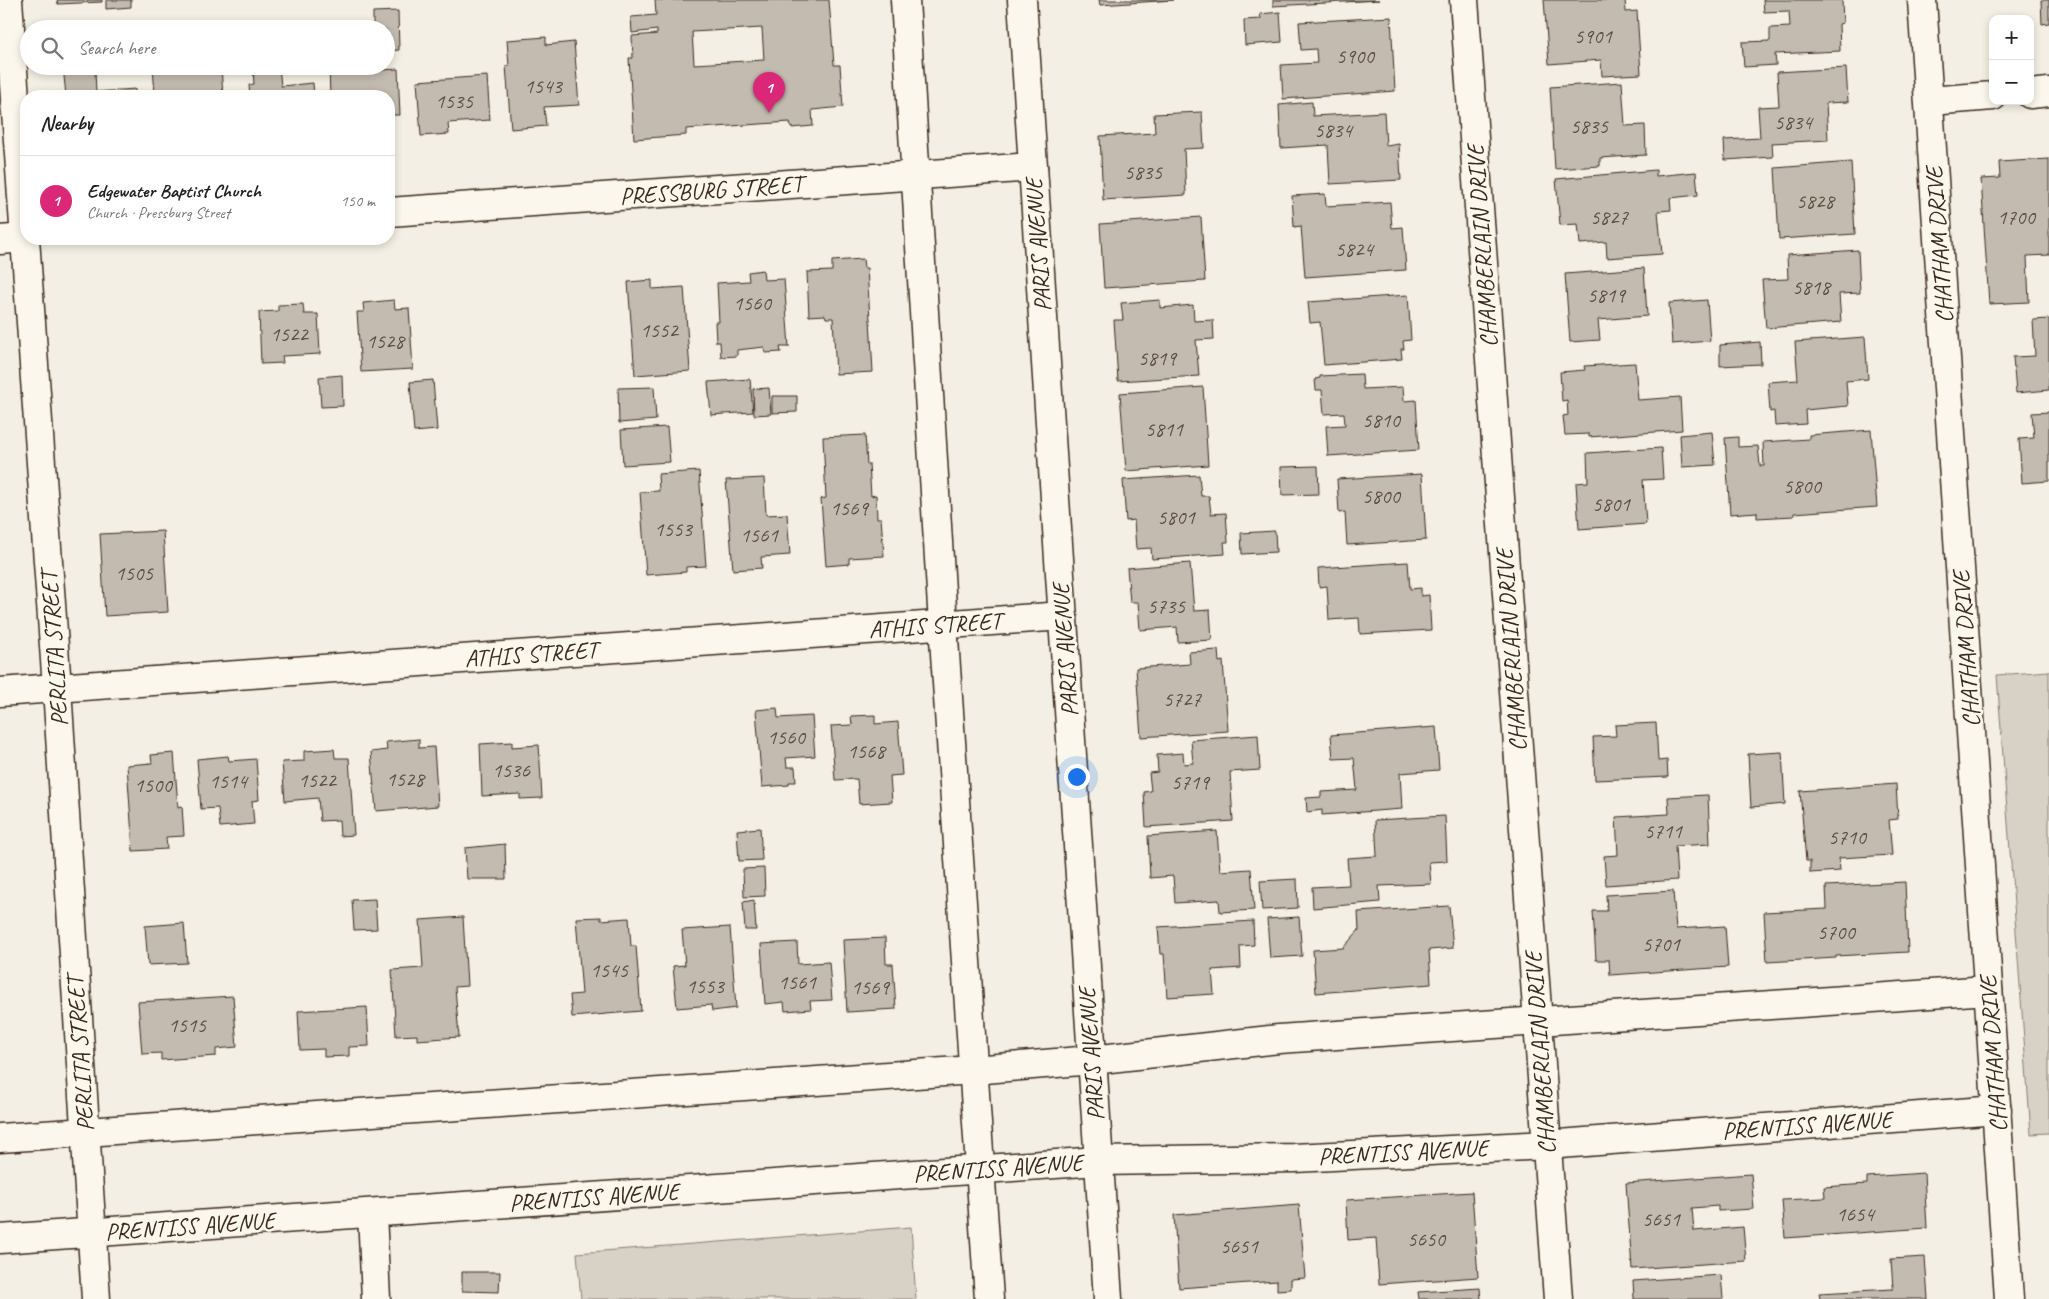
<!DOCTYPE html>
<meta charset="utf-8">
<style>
body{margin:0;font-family:Caveat,sans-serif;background:#f6f6f6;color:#222}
.controls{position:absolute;right:15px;top:15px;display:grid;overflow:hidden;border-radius:10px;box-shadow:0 2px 8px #0003}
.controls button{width:45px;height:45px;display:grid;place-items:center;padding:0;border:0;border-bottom:1px solid #e0e0e0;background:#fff;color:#222;font:25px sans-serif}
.you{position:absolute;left:1076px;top:776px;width:18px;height:18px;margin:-12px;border:4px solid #fff;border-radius:50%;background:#1a73e8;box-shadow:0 0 0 8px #1a73e833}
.badge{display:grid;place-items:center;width:32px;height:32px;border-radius:50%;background:#db2777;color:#fff;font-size:16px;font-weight:700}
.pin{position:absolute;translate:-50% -41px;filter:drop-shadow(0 1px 2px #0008)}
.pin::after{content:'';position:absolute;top:26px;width:18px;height:15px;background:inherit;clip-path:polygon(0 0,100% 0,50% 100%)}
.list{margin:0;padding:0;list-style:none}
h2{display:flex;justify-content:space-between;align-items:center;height:65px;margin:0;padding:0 20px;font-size:21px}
h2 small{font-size:16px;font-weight:400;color:#767676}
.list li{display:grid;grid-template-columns:32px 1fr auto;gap:15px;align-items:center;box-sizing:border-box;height:90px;padding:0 20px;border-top:1px solid #e0e0e0}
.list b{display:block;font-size:19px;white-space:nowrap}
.list p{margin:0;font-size:16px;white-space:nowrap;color:#767676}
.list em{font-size:16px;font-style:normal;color:#767676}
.icon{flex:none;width:28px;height:28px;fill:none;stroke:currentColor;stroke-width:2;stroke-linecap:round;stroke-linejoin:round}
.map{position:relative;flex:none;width:2049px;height:1299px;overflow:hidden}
.search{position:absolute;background:#fff;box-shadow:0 2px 8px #0003;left:20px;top:20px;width:375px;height:55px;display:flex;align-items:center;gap:12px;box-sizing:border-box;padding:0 18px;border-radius:28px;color:#767676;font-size:19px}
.panel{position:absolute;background:#fff;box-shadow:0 2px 8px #0003;left:20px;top:90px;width:375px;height:155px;border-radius:20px}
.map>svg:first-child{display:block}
</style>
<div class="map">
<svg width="2049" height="1299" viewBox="0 0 2049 1299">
<rect width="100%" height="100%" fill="#f3efe4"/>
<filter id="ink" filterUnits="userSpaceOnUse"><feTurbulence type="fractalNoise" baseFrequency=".02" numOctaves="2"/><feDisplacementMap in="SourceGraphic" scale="10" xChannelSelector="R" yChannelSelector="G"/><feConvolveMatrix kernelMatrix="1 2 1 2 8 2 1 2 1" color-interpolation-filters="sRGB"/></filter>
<g filter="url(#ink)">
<g fill="#d8d1c6" stroke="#8a7e72">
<path d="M 2049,671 L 2049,1133 L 2031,1134 L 1997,675 Z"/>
<path d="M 911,1227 L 916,1299 L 581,1299 L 577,1253 Z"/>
</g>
<g fill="#c3bbb0" stroke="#3b2a1e" fill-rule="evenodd">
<path d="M 57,0 L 102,0 L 102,2 L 58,4 Z"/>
<path d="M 106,0 L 131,0 L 131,7 L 106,9 Z"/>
<path d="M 655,0 L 829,0 L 834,65 L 840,65 L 843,107 L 812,110 L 813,126 L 791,128 L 790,122 L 686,129 L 686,135 L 634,139 L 629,58 L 633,58 L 632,36 L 657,34 L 657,30 L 632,33 L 631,17 L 656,15 ZM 762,28 L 764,60 L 694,64 L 692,32 Z"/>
<path d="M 1099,0 L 1173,0 L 1100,5 Z"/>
<path d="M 1273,0 L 1379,0 L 1273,6 Z"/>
<path d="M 1544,0 L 1625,0 L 1626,12 L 1637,11 L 1641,74 L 1602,76 L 1601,60 L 1549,64 Z"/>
<path d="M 1763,0 L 1842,0 L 1843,23 L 1839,24 L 1840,51 L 1775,54 L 1776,65 L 1744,67 L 1742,42 L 1770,41 L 1770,28 L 1790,27 L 1789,11 L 1764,12 Z"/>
<path d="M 2041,0 L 2049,0 L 2049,23 L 2042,24 Z"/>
<path d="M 398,11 L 399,50 L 386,51 L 386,29 L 373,29 L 373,12 Z"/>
<path d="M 1280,12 L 1282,42 L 1245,45 L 1244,20 L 1261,19 L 1260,14 Z"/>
<path d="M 1391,17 L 1395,91 L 1283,99 L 1281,65 L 1317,63 L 1316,49 L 1301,50 L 1299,22 Z"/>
<path d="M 546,37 L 546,45 L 574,42 L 579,105 L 544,107 L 546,126 L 511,129 L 506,66 L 509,66 L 507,40 Z"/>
<path d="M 63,66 L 113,66 L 114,69 L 95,70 L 96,92 L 135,89 L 135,96 L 66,96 Z"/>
<path d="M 153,66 L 221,66 L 223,96 L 155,96 Z"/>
<path d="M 235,66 L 279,66 L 281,86 L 313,83 L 314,96 L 250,96 L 249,85 L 254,84 L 253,69 L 236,71 Z"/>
<path d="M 382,66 L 382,70 L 398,69 L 400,115 L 389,115 L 389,96 L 330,96 L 329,67 Z"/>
<path d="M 1846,68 L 1848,102 L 1826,103 L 1828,140 L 1772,143 L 1773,157 L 1725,160 L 1724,140 L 1760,138 L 1758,107 L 1779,106 L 1777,72 Z"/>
<path d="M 487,76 L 490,120 L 448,123 L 449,134 L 421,136 L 417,81 Z"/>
<path d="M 1622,82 L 1625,126 L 1645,125 L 1646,155 L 1600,158 L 1600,166 L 1555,169 L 1550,87 Z"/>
<path d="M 1312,102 L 1313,116 L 1384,112 L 1386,146 L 1399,144 L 1401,180 L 1330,184 L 1328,145 L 1281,148 L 1279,105 Z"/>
<path d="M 1202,112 L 1204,148 L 1184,149 L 1186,195 L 1103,200 L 1100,136 L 1155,133 L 1154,114 Z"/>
<path d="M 2049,159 L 2049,255 L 2027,256 L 2029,302 L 1989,304 L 1981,179 L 2000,178 L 1999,162 Z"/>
<path d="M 1851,162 L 1855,234 L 1779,239 L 1775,168 Z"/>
<path d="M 1656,170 L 1656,176 L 1696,172 L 1698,195 L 1670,198 L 1671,210 L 1658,211 L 1662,254 L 1607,258 L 1606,242 L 1580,244 L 1578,224 L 1560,225 L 1556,179 Z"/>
<path d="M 1325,194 L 1326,206 L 1390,202 L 1392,228 L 1403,227 L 1406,270 L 1305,277 L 1301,226 L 1294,227 L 1292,196 Z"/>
<path d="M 1201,217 L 1205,281 L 1104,288 L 1100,224 Z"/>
<path d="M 1858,250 L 1860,293 L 1839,294 L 1841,322 L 1766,328 L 1762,280 L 1788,279 L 1787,255 Z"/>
<path d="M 863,259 L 864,268 L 867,268 L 873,372 L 836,374 L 833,318 L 826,318 L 825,315 L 809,316 L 807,272 L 832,271 L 832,261 Z"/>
<path d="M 1644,268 L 1647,316 L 1598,320 L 1600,340 L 1570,342 L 1565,274 Z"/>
<path d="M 763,270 L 764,280 L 784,279 L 789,347 L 780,347 L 781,352 L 765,353 L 764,347 L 737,350 L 737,356 L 721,357 L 720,342 L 716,342 L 715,322 L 719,322 L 717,283 L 749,281 L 748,272 Z"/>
<path d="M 652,280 L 652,289 L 684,287 L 690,371 L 635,375 L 628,282 Z"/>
<path d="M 1408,295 L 1411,340 L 1403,341 L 1404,349 L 1401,349 L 1402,359 L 1324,365 L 1320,322 L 1310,323 L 1308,302 Z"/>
<path d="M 394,300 L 395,309 L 409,308 L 413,369 L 361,372 L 357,312 L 364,312 L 363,303 Z"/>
<path d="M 1160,300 L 1160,308 L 1193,305 L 1194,321 L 1213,320 L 1214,339 L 1196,340 L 1199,376 L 1118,381 L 1114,320 L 1123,320 L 1121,303 Z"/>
<path d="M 1707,300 L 1710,341 L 1672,344 L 1669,303 Z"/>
<path d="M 303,304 L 304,314 L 318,314 L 320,354 L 282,356 L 283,363 L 261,364 L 259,312 L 278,311 L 278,305 Z"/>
<path d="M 2049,319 L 2049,390 L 2016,393 L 2013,357 L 2035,356 L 2033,320 Z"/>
<path d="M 1865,337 L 1868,379 L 1846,381 L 1848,406 L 1805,410 L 1806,424 L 1775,426 L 1774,411 L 1770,412 L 1768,382 L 1798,380 L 1795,342 Z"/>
<path d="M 1760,342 L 1761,364 L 1720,366 L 1720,345 Z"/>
<path d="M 1635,363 L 1638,400 L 1680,397 L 1682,430 L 1589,437 L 1589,434 L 1565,435 L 1563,416 L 1568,415 L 1567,400 L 1562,401 L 1560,372 L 1585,370 L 1584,366 Z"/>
<path d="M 1362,374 L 1363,389 L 1403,387 L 1404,401 L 1416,400 L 1419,450 L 1328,456 L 1326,426 L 1345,425 L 1344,413 L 1324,414 L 1322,390 L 1316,390 L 1315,379 L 1320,378 L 1320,376 Z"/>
<path d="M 342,375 L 343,406 L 321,407 L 319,377 Z"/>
<path d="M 750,379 L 753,412 L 711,415 L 708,382 Z"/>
<path d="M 433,380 L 437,430 L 414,432 L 410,382 Z"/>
<path d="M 654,387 L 656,420 L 619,423 L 618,388 Z"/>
<path d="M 1203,387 L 1208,465 L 1126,471 L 1120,393 Z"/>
<path d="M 769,388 L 771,414 L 754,415 L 753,389 Z"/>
<path d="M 772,396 L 797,396 L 797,412 L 772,413 Z"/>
<path d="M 2049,412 L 2049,481 L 2022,483 L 2019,439 L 2034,438 L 2032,413 Z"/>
<path d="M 667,427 L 670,462 L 623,465 L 621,430 Z"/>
<path d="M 1871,430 L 1877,507 L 1794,513 L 1794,516 L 1757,518 L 1757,512 L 1730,514 L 1725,438 L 1738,437 L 1738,447 L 1758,446 L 1760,466 L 1764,466 L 1763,442 L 1809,439 L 1809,435 Z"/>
<path d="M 1712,432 L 1715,465 L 1682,467 L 1680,435 Z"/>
<path d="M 865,435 L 867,465 L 869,464 L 871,496 L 876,495 L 877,518 L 881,518 L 884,556 L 849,558 L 849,564 L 826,566 L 821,499 L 826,498 L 823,437 Z"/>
<path d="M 1661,448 L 1663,479 L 1643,480 L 1646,524 L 1579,529 L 1576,483 L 1588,482 L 1587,453 Z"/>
<path d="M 1318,466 L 1319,494 L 1282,495 L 1281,467 Z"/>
<path d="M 699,471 L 706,566 L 686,567 L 686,572 L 646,575 L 640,492 L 659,491 L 658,474 Z"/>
<path d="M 1422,474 L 1426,540 L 1347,545 L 1345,512 L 1339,513 L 1337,479 Z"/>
<path d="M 1199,475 L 1201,496 L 1209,496 L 1211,514 L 1226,513 L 1228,542 L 1224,542 L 1225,554 L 1152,559 L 1151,548 L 1136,549 L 1134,520 L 1126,521 L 1123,480 Z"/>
<path d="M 764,478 L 766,515 L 787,514 L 790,555 L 761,557 L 762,568 L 733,570 L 726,480 Z"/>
<path d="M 163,531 L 168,612 L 105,616 L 100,534 Z"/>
<path d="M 1275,531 L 1276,552 L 1242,554 L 1241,533 Z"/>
<path d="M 1408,562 L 1410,589 L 1421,588 L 1421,596 L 1429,595 L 1431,630 L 1360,634 L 1359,618 L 1329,620 L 1327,586 L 1319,587 L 1318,568 Z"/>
<path d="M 1190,563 L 1194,611 L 1210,610 L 1212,640 L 1178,642 L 1177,627 L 1140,630 L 1138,602 L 1130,602 L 1127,568 Z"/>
<path d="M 1218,650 L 1219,662 L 1223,661 L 1228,731 L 1141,737 L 1136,668 L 1190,664 L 1189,652 Z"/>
<path d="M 777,708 L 778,718 L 812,716 L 815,756 L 786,758 L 787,767 L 795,767 L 796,782 L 789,782 L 789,785 L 762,787 L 756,710 Z"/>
<path d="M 875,715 L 875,724 L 898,722 L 902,775 L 890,776 L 892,802 L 859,804 L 857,779 L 835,780 L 831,726 L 852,725 L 851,716 Z"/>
<path d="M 1656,723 L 1658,761 L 1667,760 L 1668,777 L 1595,780 L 1593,737 L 1616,736 L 1615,725 Z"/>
<path d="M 1436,727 L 1439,770 L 1400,773 L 1402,809 L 1322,815 L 1322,810 L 1307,812 L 1306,798 L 1321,797 L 1321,792 L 1357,790 L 1354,758 L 1333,759 L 1331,735 Z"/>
<path d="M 1258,735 L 1260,770 L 1230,772 L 1233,821 L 1146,827 L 1144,792 L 1151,791 L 1149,773 L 1158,772 L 1157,755 L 1183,753 L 1184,764 L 1193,763 L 1191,740 Z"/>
<path d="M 419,739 L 419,748 L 434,747 L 438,806 L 376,811 L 371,752 L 387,750 L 386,742 Z"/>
<path d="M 512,742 L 512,747 L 539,745 L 542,798 L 520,799 L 520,794 L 482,796 L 480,744 Z"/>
<path d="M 334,749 L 335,758 L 349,758 L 354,835 L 340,836 L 339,820 L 320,821 L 318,798 L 285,801 L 282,762 L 304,761 L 304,751 Z"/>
<path d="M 1782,752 L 1785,804 L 1751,807 L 1748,754 Z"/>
<path d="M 174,753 L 178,807 L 182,806 L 184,836 L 166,837 L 167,849 L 133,851 L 127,765 L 152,763 L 151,755 Z"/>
<path d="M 228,756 L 229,761 L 256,759 L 259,800 L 252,801 L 254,824 L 220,827 L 218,808 L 201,809 L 197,759 Z"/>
<path d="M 1896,784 L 1898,819 L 1889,820 L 1892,855 L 1839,858 L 1840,871 L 1810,873 L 1810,861 L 1806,861 L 1800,791 Z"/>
<path d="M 1708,795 L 1710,844 L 1675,846 L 1677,880 L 1606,885 L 1604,856 L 1618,855 L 1616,817 L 1669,814 L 1668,797 Z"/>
<path d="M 1445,816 L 1447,861 L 1429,862 L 1431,884 L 1379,886 L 1380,902 L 1313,908 L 1312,887 L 1349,885 L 1347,858 L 1377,856 L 1375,820 Z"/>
<path d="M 760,828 L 762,860 L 739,861 L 737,830 Z"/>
<path d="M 1217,831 L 1220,871 L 1251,869 L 1254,910 L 1220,912 L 1219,900 L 1175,903 L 1173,876 L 1150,878 L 1148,836 Z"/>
<path d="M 505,844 L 506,879 L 467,879 L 465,848 Z"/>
<path d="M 764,868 L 765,896 L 744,897 L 743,869 Z"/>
<path d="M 1297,879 L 1298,908 L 1262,910 L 1260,881 Z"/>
<path d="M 1905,882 L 1908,952 L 1836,956 L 1836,958 L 1767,962 L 1764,912 L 1827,909 L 1826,886 Z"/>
<path d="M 1673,891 L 1676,929 L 1725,926 L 1728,967 L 1610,975 L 1609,960 L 1596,960 L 1593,911 L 1607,911 L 1606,895 Z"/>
<path d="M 375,899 L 377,929 L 354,930 L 352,900 Z"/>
<path d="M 754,900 L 756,930 L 745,930 L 743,902 Z"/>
<path d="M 1449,906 L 1453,948 L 1429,950 L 1431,984 L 1316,993 L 1313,950 L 1343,948 L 1359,930 L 1358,912 Z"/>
<path d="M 463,917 L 467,986 L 455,987 L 459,1037 L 417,1040 L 417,1035 L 396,1036 L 392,970 L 423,968 L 420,920 Z"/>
<path d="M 601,917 L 601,920 L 629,918 L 631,946 L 636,946 L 641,1011 L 572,1017 L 570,995 L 582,994 L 576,918 Z"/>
<path d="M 1299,917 L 1302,956 L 1270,958 L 1267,919 Z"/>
<path d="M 1253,921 L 1254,945 L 1240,946 L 1241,968 L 1212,970 L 1214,994 L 1167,997 L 1164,954 L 1160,954 L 1158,927 Z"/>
<path d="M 184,923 L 187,963 L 148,965 L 145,926 Z"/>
<path d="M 730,927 L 736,1008 L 712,1011 L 711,1005 L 677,1008 L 673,966 L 685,965 L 682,930 Z"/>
<path d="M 885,938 L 886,964 L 893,964 L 896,1009 L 847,1012 L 843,940 Z"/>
<path d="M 797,942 L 798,964 L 829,962 L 832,1000 L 810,1001 L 811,1009 L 785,1011 L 784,1002 L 765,1004 L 761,944 Z"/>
<path d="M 233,996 L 237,1047 L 216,1049 L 216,1056 L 161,1060 L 161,1053 L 142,1054 L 138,1002 Z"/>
<path d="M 367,1007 L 369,1046 L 349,1047 L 349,1056 L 324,1057 L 324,1049 L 300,1050 L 298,1011 Z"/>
<path d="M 1924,1173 L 1927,1228 L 1785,1238 L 1782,1200 L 1825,1198 L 1824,1187 L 1867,1184 L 1867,1177 Z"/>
<path d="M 1751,1174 L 1754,1209 L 1718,1211 L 1718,1206 L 1692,1208 L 1694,1231 L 1743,1227 L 1746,1261 L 1632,1269 L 1626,1183 Z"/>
<path d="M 1472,1192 L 1478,1277 L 1379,1284 L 1376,1238 L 1348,1240 L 1346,1200 Z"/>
<path d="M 1299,1205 L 1305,1278 L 1291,1279 L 1291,1289 L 1277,1290 L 1277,1281 L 1179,1288 L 1174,1215 Z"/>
<path d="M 1925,1257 L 1928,1299 L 1820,1299 L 1819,1293 L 1893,1289 L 1891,1259 Z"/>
<path d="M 462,1272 L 500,1272 L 499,1292 L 462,1291 Z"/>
<path d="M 1721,1275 L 1723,1299 L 1634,1299 L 1633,1281 Z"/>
<path d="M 1480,1288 L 1481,1299 L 1419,1299 L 1418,1292 Z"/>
</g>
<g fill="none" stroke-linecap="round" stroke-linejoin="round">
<g stroke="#3b2a1e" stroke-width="31">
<g id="minor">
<path d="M 8,0 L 57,688 L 96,1299"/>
<path d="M 905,0 L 943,624 L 989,1299"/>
<path d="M 1022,0 L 1108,1299"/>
<path d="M 1464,0 L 1558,1299"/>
<path d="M 1922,0 L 2009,1299"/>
<path d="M 2030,94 L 2049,92"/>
<path d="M 1930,101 L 1993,96"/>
<path d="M 389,212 L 1033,167"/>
<path d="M 0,240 L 26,238"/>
<path d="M 0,692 L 1063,616"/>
<path d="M 0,1138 L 973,1070 L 1092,1060 L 1279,1039 L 1988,990"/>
<path d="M 372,1213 L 376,1299"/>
<path d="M 0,1239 L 1098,1161 L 1294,1158 L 1547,1145 L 1997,1110"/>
</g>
</g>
<use href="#minor" stroke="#fbf7ec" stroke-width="28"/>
</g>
</g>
<g text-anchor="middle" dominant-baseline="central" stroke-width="5" stroke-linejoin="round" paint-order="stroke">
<g font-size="21" fill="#5d4e42">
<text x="1593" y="36">5901</text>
<text x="1355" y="56">5900</text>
<text x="543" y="86">1543</text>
<text x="454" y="101">1535</text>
<text x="1793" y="122">5834</text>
<text x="1589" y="126">5835</text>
<text x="1333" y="130">5834</text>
<text x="1143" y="172">5835</text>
<text x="1815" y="201">5828</text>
<text x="1609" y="217">5827</text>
<text x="2016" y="217">1700</text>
<text x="1354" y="249">5824</text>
<text x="1811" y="287">5818</text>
<text x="1606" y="295">5819</text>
<text x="752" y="303">1560</text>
<text x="659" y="330">1552</text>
<text x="289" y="334">1522</text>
<text x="385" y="341">1528</text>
<text x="1157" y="358">5819</text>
<text x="1381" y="420">5810</text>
<text x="1164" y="429">5811</text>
<text x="1802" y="486">5800</text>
<text x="1381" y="496">5800</text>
<text x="1611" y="504">5801</text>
<text x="849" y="508">1569</text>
<text x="1176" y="517">5801</text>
<text x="673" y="529">1553</text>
<text x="759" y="535">1561</text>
<text x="134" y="573">1505</text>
<text x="1166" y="606">5735</text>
<text x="1182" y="699">5727</text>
<text x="786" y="737">1560</text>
<text x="866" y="751">1568</text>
<text x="511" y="770">1536</text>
<text x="405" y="779">1528</text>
<text x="317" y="780">1522</text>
<text x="228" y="781">1514</text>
<text x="1190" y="782">5719</text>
<text x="153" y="785">1500</text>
<text x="1663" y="831">5711</text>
<text x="1847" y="837">5710</text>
<text x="1836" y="932">5700</text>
<text x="1661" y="944">5701</text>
<text x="609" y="970">1545</text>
<text x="797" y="982">1561</text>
<text x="705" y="986">1553</text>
<text x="870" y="987">1569</text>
<text x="187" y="1025">1515</text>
<text x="1855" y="1214">1654</text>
<text x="1661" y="1219">5651</text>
<text x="1426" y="1239">5650</text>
<text x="1239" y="1246">5651</text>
</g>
<g font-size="24" fill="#3b2a1e" stroke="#fbf7ec">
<text transform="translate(711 190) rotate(-4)">PRESSBURG STREET</text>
<text transform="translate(1038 245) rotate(-94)">PARIS AVENUE</text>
<text transform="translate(1939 245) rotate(-94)">CHATHAM DRIVE</text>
<text transform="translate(1482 246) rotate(-94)">CHAMBERLAIN DRIVE</text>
<text transform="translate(935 625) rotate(-4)">ATHIS STREET</text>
<text transform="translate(54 649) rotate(-94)">PERLITA STREET</text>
<text transform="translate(1966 649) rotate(-94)">CHATHAM DRIVE</text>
<text transform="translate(1065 650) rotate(-94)">PARIS AVENUE</text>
<text transform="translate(1511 650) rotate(-94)">CHAMBERLAIN DRIVE</text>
<text transform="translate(531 654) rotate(-4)">ATHIS STREET</text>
<text transform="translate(1540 1053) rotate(-94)">CHAMBERLAIN DRIVE</text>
<text transform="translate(80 1054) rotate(-94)">PERLITA STREET</text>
<text transform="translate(1091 1054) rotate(-94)">PARIS AVENUE</text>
<text transform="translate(1993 1054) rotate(-94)">CHATHAM DRIVE</text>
<text transform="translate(1807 1125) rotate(-4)">PRENTISS AVENUE</text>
<text transform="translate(1403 1152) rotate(-3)">PRENTISS AVENUE</text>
<text transform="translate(998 1168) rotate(-4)">PRENTISS AVENUE</text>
<text transform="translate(594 1197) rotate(-4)">PRENTISS AVENUE</text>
<text transform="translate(190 1226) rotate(-4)">PRENTISS AVENUE</text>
</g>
</g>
</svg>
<div class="controls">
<button>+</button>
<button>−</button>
</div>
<div class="you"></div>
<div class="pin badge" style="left:769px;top:113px">1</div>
<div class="search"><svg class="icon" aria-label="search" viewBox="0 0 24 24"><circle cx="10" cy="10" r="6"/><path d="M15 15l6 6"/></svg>Search here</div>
<section class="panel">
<h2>Nearby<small></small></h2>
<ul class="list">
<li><span class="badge">1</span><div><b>Edgewater Baptist Church</b><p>Church · Pressburg Street</p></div><em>150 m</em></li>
</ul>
</section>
</div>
